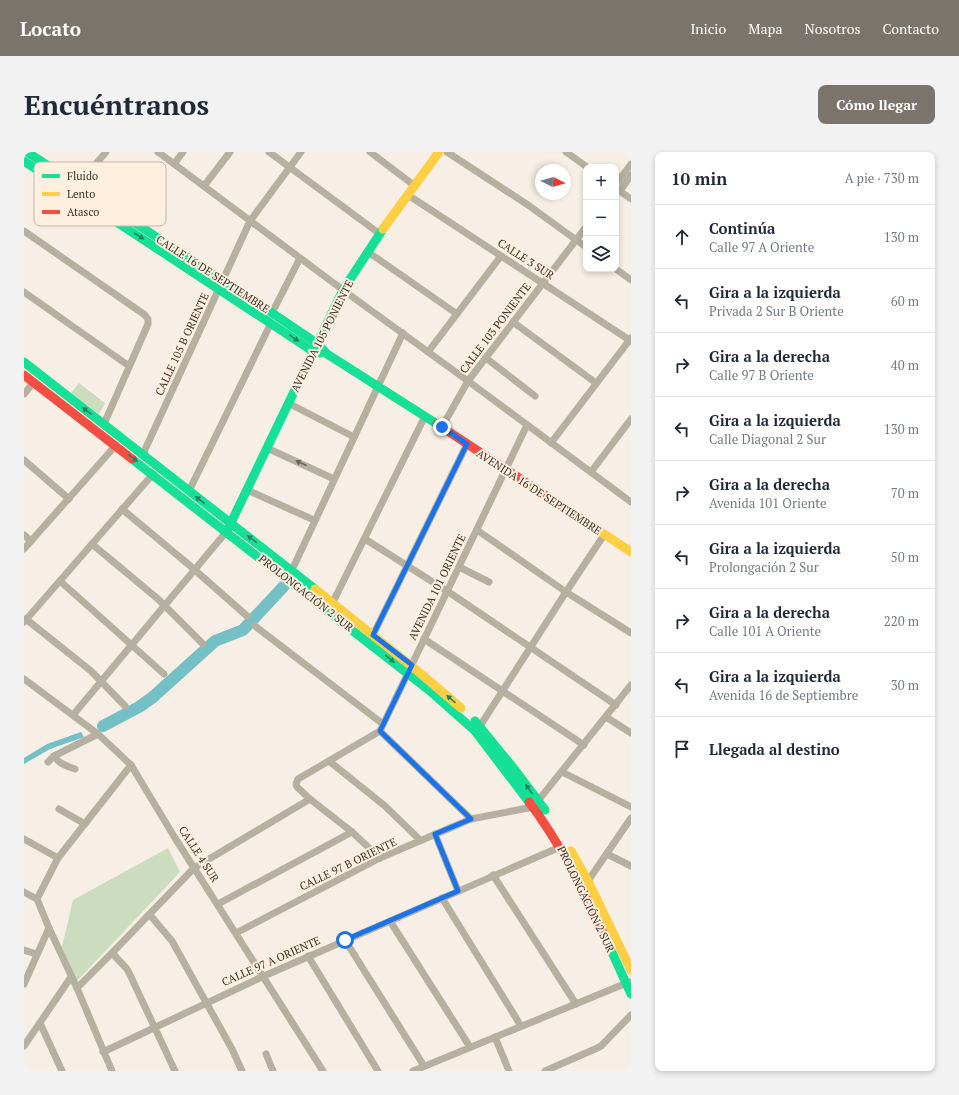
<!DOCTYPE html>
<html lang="es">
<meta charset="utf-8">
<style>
body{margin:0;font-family:"PT Serif",serif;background:#f2f2f3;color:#1f2937}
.controls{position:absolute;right:12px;top:12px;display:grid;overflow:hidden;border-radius:8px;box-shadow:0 2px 6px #0003}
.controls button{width:36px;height:36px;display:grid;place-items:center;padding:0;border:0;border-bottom:1px solid #e0e1e3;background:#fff;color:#1f2937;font:20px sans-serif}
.compass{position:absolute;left:511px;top:12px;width:36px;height:36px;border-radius:50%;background:#fff;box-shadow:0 2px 6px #0003;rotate:96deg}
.stop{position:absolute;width:12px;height:12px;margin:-9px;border:3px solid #1a73e8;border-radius:50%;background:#fff}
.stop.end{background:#1a73e8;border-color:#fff;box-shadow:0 1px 4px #0008}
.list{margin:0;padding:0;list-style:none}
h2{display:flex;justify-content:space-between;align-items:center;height:52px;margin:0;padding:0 16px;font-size:17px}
h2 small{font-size:13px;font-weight:400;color:#747a83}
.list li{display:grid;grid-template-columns:26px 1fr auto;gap:12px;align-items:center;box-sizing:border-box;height:64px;padding:0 16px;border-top:1px solid #e0e1e3}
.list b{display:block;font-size:15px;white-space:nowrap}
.list p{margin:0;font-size:13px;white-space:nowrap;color:#747a83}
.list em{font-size:13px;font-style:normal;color:#747a83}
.icon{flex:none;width:22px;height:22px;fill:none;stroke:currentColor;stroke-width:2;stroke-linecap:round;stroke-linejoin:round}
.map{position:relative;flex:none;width:607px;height:919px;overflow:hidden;border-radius:8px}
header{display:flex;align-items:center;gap:24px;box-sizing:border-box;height:56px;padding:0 20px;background:#7b746c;color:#fff}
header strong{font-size:19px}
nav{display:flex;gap:22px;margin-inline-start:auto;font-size:14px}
.intro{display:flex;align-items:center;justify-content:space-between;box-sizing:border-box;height:96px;padding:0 24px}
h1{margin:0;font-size:28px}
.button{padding:10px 18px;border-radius:8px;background:#7b746c;color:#fff;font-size:14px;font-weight:700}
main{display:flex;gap:24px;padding:0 24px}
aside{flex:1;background:#fff;border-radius:8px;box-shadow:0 2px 6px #0003}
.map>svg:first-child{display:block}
</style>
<header>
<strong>Locato</strong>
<nav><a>Inicio</a><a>Mapa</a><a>Nosotros</a><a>Contacto</a></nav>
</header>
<div class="intro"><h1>Encuéntranos</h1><a class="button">Cómo llegar</a></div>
<main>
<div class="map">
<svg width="607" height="919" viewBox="0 0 607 919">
<rect width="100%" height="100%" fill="#f7eee5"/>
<g fill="#ccdcbe">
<path d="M 55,231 L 81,251 L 75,262 L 47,241 Z"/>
<path d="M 144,696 L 156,720 L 53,829 L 38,795 L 49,748 Z"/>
</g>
<path fill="#74c0c6" d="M 57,580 L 60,585 L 26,597 L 0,612 L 0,606 L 23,592 Z"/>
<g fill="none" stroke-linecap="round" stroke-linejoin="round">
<path stroke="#74c0c6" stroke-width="2" d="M 78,575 L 127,547 L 194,488 L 216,481 L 260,435"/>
<path stroke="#74c0c6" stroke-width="12" d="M 79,574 L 115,555 L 129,545 L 191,489 L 219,478 L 260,434"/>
<g stroke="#b6b0a0" stroke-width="7">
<path d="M 134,0 L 319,138 L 444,229 L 607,350"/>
<path d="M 245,0 L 356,82"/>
<path d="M 346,0 L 391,34"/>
<path d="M 423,0 L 504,53 L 562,95"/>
<path d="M 542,0 L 563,15"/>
<path d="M 150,12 L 159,0"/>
<path d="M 592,32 L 607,12"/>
<path d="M 54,33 L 82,0"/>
<path d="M 180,34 L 206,0"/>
<path d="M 593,37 L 607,47"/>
<path d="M 592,41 L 596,39 L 607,23"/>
<path d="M 384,43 L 607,189"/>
<path d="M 0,79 L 121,163 L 124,167 L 124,172 L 80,272"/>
<path d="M 344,100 L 433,162"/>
<path d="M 592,117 L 607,128"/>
<path d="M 0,140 L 105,214"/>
<path d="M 248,161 L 276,106"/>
<path d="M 489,170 L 572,231"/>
<path d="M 404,200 L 477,104"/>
<path d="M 462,206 L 511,244"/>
<path d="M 0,242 L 10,230"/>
<path d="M 264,251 L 330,285"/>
<path d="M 418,275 L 444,229 L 562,75"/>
<path d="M 527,291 L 607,186"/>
<path d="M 243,296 L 310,327"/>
<path d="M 119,302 L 226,69 L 277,0"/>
<path d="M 0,308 L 45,347"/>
<path d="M 567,320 L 607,267"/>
<path d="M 223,338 L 290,368"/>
<path d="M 165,339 L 247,171"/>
<path d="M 98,357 L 164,412 L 223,464"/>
<path d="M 453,378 L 542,440 L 607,481"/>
<path d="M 0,383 L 7,389"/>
<path d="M 341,387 L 423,439 L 592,553"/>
<path d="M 68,392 L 134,447 L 179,492"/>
<path d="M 0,397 L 92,293"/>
<path d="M 435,415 L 465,430"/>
<path d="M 268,418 L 379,181"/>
<path d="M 36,429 L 140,522"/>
<path d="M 308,452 L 401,264"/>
<path d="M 2,467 L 67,519 L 101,554"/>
<path d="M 0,470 L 129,322"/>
<path d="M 231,474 L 359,572"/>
<path d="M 349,483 L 443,292"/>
<path d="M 400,487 L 560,593"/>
<path d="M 0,527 L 74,582 L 107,613 L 151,686 L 299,919"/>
<path d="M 49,563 L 203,379"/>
<path d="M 582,565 L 607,581"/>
<path d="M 456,574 L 542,440 L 580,383"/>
<path d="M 356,579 L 447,667"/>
<path d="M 30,604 C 35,612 43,614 51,617"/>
<path d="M 305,609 L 361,654 L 396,688"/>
<path d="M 24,610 L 30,604 L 74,582"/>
<path d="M 538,620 L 607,655"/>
<path d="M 35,657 L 61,672"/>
<path d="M 411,682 L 434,739"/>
<path d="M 0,687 L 34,706"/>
<path d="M 583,702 L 607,714"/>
<path d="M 356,706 L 328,680 L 286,647 L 273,635 L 272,632 L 274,627 L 356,579 L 503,273"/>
<path d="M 469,723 L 552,852"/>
<path d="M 564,729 L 607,666"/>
<path d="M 0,740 L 13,747"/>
<path d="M 418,746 L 497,874"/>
<path d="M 13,747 L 25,776 L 53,836 L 88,919"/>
<path d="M 13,747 L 34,706 L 107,613"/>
<path d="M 194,752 L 328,680"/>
<path d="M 126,763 L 148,789 L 208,897 L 218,919"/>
<path d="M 366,769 L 446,895"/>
<path d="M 212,781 L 356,706 L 447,667 L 509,655 L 607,533"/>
<path d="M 321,788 L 400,914"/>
<path d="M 0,798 L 12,802"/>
<path d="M 88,801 L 103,817 L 107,825 L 151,919"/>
<path d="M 284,804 L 354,919"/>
<path d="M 0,832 L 25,776"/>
<path d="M 53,836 L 88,801 L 170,716 L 286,647"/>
<path d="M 16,871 L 38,919"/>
<path d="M 471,885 L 485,919"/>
<path d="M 0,894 L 47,825"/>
<path d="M 79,900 L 240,824 L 536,695"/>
<path d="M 242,902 L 249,919"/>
<path d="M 389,919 L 605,830"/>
<path d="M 521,919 L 571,897 L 577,894 L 607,863"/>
</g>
<g stroke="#16e098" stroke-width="9">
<path d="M 3,0 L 248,161 L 294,192 L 303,202 L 413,272"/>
<path d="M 0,9 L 290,200 L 296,201"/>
<path d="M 0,210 L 291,437"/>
<path d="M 108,307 L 406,539 L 451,579 L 505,650"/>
<path d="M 204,377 L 319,138 L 359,77"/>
<path d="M 451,569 L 491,618 L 521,658"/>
<path d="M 581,785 L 607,842"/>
</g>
<g stroke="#ffcf43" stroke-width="9">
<path d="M 359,77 L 415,0"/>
<path d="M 559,368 L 607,400"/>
<path d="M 291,437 L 396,521 L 437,556"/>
<path d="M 547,699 L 564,729 L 607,818"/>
</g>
<g stroke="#f24e42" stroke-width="9">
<path d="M 0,223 L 108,307"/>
<path d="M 413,272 L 559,368"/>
<path d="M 505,650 C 537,692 559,738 581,785"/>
</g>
</g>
<defs><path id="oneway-solid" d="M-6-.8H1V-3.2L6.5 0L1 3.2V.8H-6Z"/></defs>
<g fill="#29805c">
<use href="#oneway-solid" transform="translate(115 84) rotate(33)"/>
<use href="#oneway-solid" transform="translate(270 186) rotate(34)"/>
<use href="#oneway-solid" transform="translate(63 259) rotate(-142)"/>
<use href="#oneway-solid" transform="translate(109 306) rotate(38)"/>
<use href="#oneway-solid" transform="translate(176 348) rotate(-142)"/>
<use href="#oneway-solid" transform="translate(228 387) rotate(-143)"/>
<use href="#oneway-solid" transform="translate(366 507) rotate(39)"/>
<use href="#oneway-solid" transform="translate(427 547) rotate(-139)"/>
<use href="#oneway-solid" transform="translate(505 637) rotate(-126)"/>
</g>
<use fill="#6a645a" href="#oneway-solid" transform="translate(277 311) rotate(-155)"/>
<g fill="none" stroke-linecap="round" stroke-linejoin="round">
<path stroke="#1a73e8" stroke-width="5" d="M 321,788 L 434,739 L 411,682 L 447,667 L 356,579 L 388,513 L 349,483 L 443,292 L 418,275"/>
</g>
<g text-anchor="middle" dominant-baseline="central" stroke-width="4" stroke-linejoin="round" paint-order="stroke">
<g font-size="11" fill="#38322b" stroke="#feefde">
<text transform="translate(502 107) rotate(33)">CALLE 3 SUR</text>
<text transform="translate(189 122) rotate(33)">CALLE 16 DE SEPTIEMBRE</text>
<text transform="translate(471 176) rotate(-53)">CALLE 103 PONIENTE</text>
<text transform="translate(298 184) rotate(-63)">AVENIDA 105 PONIENTE</text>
<text transform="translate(158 192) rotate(-65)">CALLE 105 B ORIENTE</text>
<text transform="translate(515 340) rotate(33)">AVENIDA 16 DE SEPTIEMBRE</text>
<text transform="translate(413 435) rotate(-64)">AVENIDA 101 ORIENTE</text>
<text transform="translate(282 441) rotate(38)">PROLONGACIÓN 2 SUR</text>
<text transform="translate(175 702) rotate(57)">CALLE 4 SUR</text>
<text transform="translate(324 712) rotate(-26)">CALLE 97 B ORIENTE</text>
<text transform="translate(562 747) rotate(64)">PROLONGACIÓN 2 SUR</text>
<text transform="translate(247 809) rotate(-24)">CALLE 97 A ORIENTE</text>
</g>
</g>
<rect x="10" y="10" width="132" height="64" rx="6" fill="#feefde" stroke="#c3b6a8" stroke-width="1"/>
<rect x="18" y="22" width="18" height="4" fill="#16e098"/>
<rect x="18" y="40" width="18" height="4" fill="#ffcf43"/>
<rect x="18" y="58" width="18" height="4" fill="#f24e42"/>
<g font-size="11" fill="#38322b">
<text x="43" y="28">Fluido</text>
<text x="43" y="46">Lento</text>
<text x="43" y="64">Atasco</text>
</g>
</svg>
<div class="controls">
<button>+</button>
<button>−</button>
<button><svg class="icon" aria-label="layers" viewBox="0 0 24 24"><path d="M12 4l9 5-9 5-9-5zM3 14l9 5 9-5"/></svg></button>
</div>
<svg class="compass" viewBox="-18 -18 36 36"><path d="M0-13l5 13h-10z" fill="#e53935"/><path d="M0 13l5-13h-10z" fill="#747a83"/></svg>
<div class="stop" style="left:321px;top:788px"></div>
<div class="stop end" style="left:418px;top:275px"></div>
</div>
<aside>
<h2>10 min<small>A pie · 730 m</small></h2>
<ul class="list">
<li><svg class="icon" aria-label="ahead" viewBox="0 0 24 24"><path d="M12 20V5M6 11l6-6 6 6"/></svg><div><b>Continúa</b><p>Calle 97 A Oriente</p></div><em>130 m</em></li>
<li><svg class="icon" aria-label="left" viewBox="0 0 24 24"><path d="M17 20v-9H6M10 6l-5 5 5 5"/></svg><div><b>Gira a la izquierda</b><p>Privada 2 Sur B Oriente</p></div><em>60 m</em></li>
<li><svg class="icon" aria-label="right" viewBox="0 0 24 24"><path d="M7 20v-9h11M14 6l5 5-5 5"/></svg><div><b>Gira a la derecha</b><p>Calle 97 B Oriente</p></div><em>40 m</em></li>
<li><svg class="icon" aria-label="left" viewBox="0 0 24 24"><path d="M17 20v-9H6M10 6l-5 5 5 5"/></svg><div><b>Gira a la izquierda</b><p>Calle Diagonal 2 Sur</p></div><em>130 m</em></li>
<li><svg class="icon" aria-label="right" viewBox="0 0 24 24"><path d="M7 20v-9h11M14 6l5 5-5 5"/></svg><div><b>Gira a la derecha</b><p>Avenida 101 Oriente</p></div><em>70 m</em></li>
<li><svg class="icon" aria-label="left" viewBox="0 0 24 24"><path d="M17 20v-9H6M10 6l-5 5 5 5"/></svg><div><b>Gira a la izquierda</b><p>Prolongación 2 Sur</p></div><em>50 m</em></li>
<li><svg class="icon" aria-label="right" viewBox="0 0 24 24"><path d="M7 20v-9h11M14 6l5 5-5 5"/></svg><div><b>Gira a la derecha</b><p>Calle 101 A Oriente</p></div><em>220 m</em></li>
<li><svg class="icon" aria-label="left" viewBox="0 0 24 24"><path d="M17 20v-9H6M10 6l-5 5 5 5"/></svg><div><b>Gira a la izquierda</b><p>Avenida 16 de Septiembre</p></div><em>30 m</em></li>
<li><svg class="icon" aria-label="arrive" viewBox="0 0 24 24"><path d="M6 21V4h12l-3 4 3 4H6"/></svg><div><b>Llegada al destino</b></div></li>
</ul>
</aside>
</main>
